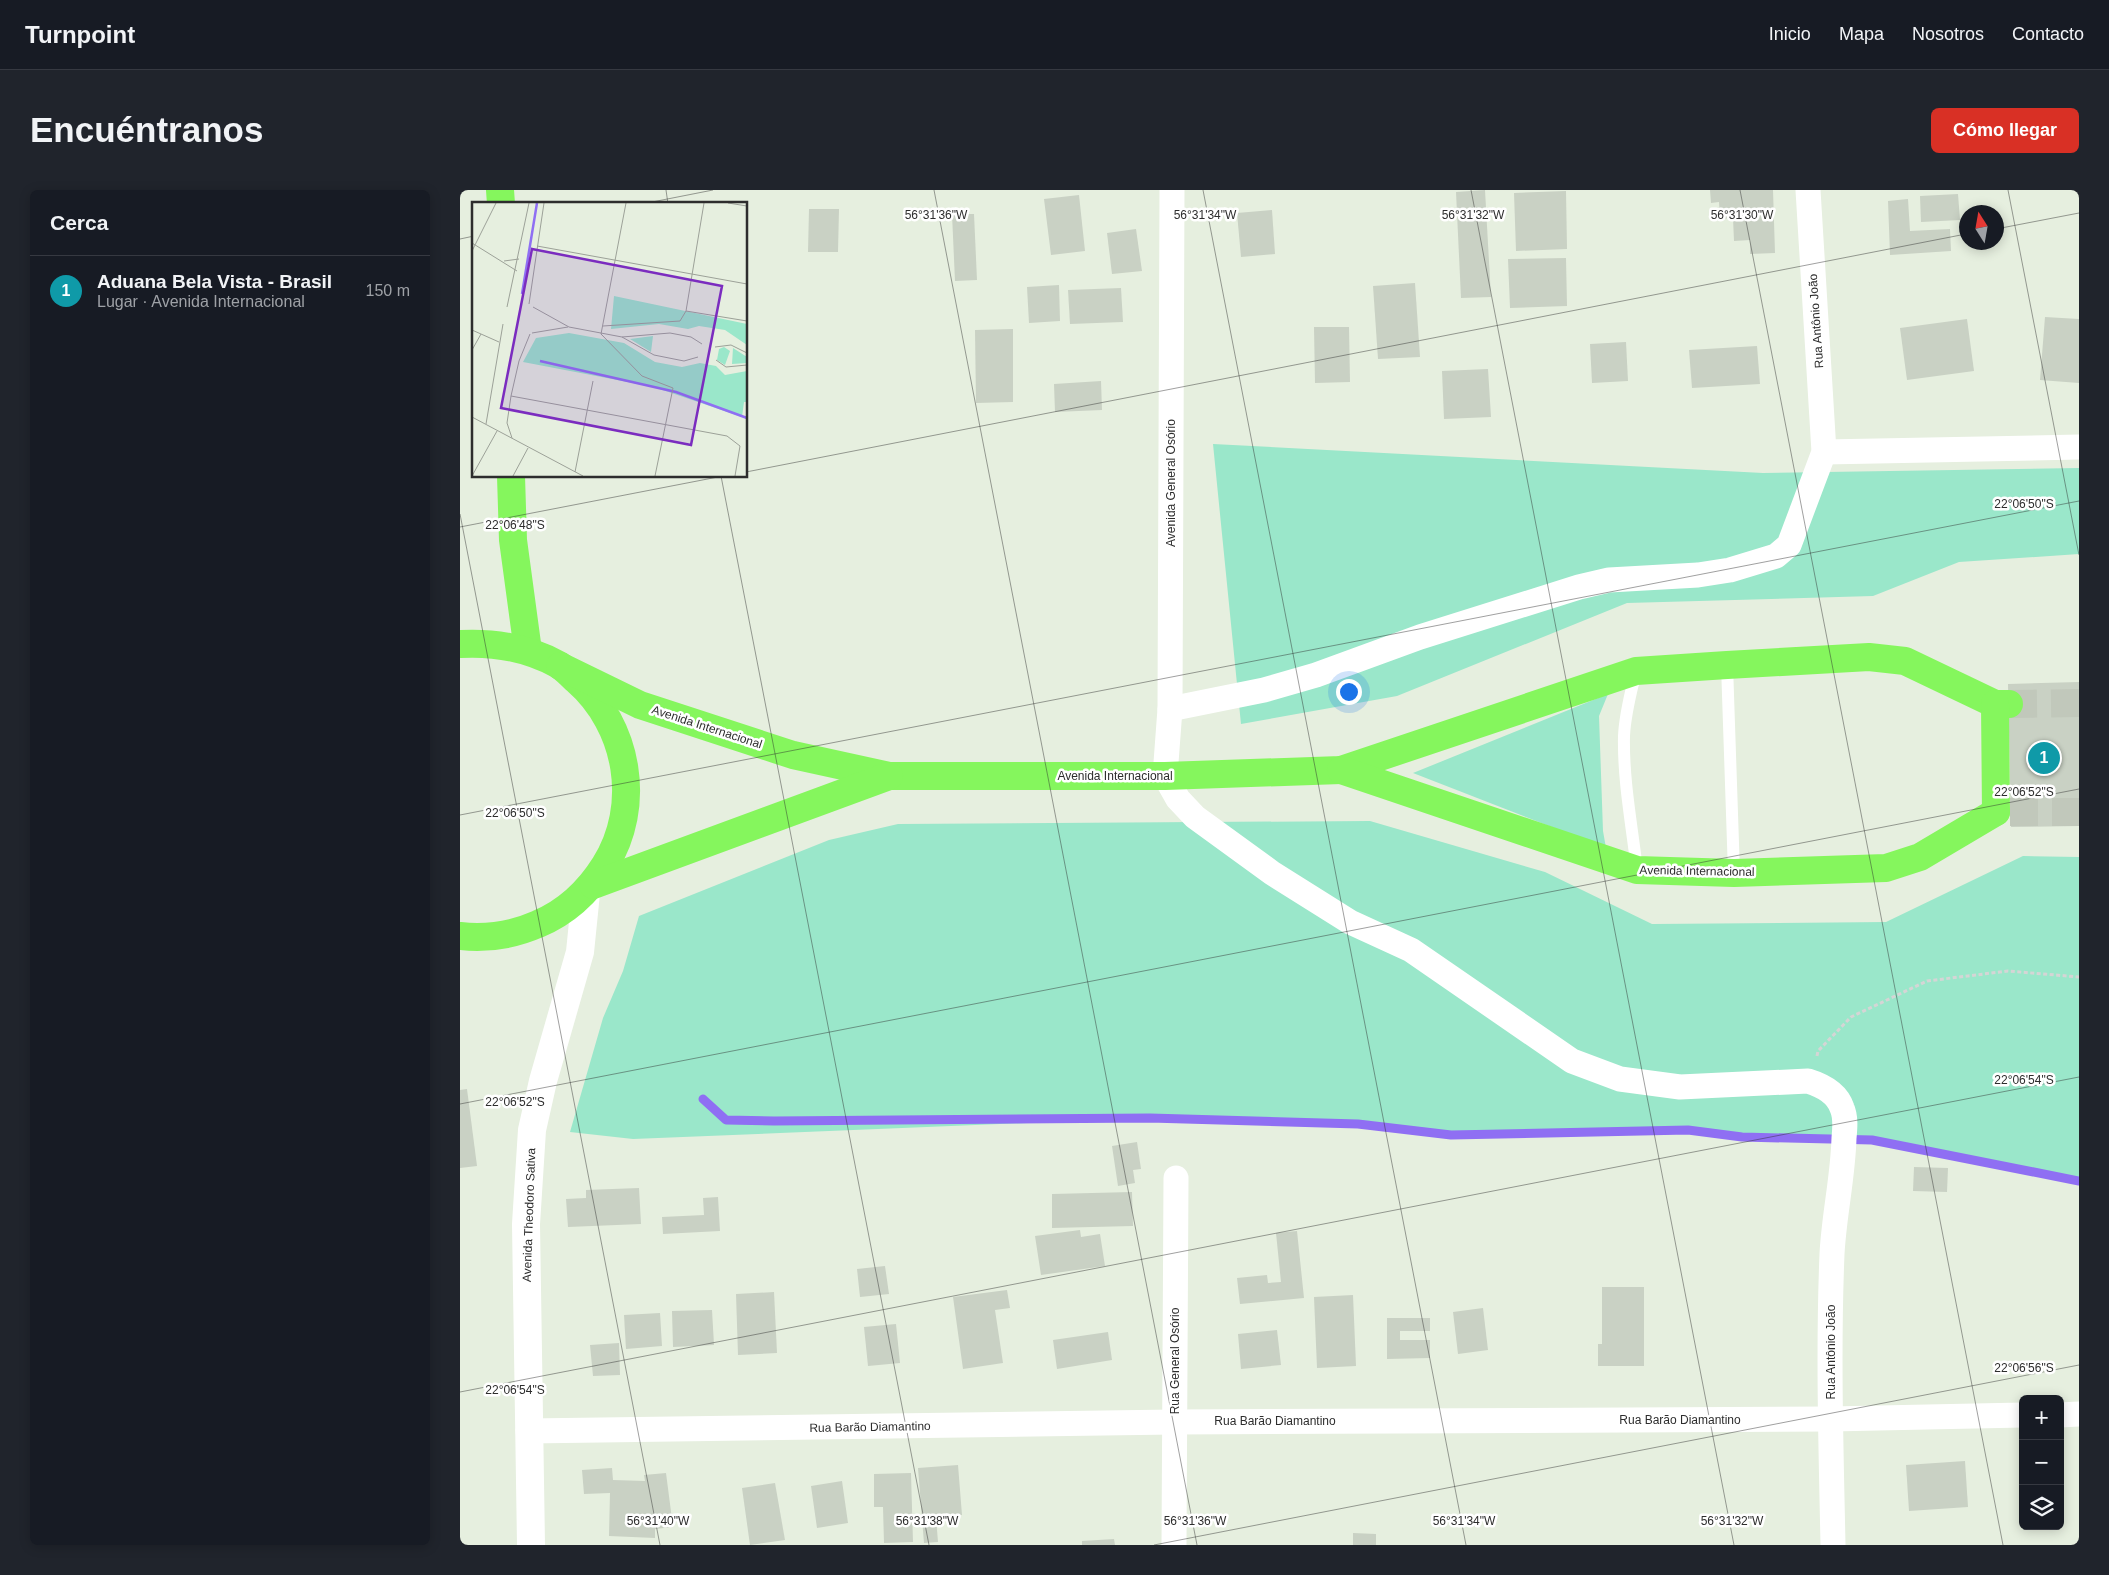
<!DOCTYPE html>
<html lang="es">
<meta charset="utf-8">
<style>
body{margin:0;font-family:Helvetica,sans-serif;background:#20242c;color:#f1f3f6}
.controls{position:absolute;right:15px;bottom:15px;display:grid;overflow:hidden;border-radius:8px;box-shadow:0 2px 12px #0003}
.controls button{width:45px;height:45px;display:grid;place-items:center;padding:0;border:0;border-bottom:1px solid #363941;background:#171b24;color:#f1f3f6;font:25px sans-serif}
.compass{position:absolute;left:1499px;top:15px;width:45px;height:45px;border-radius:50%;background:#171b24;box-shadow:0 2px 12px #0003;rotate:349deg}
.you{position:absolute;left:888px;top:501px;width:18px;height:18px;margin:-12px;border:4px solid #fff;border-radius:50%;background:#1a73e8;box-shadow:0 0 0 8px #1a73e833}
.badge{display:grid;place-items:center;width:32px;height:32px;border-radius:50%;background:#d93025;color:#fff;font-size:16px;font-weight:700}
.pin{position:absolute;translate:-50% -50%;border:2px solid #fff;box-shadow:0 1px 5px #0006}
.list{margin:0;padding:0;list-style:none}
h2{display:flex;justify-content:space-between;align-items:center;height:65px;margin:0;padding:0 20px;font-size:21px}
h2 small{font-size:16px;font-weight:400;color:#9ea1a6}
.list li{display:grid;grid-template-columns:32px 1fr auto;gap:15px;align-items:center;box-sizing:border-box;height:70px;padding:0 20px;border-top:1px solid #363941}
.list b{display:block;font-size:19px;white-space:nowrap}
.list p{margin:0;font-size:16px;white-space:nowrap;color:#9ea1a6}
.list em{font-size:16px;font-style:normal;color:#9ea1a6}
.icon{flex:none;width:28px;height:28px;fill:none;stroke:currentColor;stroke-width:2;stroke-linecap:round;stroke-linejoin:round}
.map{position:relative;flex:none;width:1619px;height:1355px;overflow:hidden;border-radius:8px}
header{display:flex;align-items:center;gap:30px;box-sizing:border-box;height:70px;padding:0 25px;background:#171b24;border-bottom:1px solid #363941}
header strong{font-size:24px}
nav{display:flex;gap:28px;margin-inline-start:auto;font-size:18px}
.intro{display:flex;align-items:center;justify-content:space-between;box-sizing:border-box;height:120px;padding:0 30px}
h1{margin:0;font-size:35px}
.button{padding:12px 22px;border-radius:8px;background:#d93025;color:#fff;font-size:18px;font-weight:700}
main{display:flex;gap:30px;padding:0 30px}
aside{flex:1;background:#171b24;border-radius:8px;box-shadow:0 2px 12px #0003}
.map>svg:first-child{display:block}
</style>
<header>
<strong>Turnpoint</strong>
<nav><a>Inicio</a><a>Mapa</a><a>Nosotros</a><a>Contacto</a></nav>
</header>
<div class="intro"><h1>Encuéntranos</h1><a class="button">Cómo llegar</a></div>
<main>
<aside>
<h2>Cerca<small></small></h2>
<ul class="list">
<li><span class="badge" style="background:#0f9aa8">1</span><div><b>Aduana Bela Vista - Brasil</b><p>Lugar · Avenida Internacional</p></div><em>150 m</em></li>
</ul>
</aside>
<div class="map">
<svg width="1619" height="1355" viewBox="0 0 1619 1355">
<rect width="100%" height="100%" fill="#e6efdf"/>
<g fill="#9ae7ca">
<path d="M 753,254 L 1303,283 L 1619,278 L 1619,364 L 1499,372 L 1413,406 L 1167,413 L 937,506 L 781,534 Z"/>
<path d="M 1148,504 L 1139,526 L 1143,641 L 1146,658 L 953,583 Z"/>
<path d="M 910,631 L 1085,682 L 1192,734 L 1426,732 L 1563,666 L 1619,667 L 1619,991 L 1412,950 L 1282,947 L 1228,940 L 991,945 L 898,934 L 690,928 L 173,949 L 110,942 L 143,828 L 163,781 L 179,726 L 369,650 L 438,634 Z"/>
</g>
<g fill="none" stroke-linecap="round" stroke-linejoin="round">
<path stroke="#8f6ff3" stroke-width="9" d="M 243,909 L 266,930 L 314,931 L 690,928 L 898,934 L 991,945 L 1228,940 L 1282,947 L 1412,950 L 1619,991"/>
</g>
<g fill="#c9d1c4">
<path d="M 1025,0 L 1031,107 L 1001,108 L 996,2 Z"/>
<path d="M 1250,0 L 1313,0 L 1315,63 L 1290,64 L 1290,50 L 1274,51 L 1273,28 L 1260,29 L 1259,12 L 1251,13 Z"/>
<path d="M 1106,1 L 1107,59 L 1056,61 L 1054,3 Z"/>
<path d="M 1498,4 L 1500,30 L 1461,32 L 1460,6 Z"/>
<path d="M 619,5 L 625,61 L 591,65 L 584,9 Z"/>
<path d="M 1448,9 L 1450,41 L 1490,39 L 1491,61 L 1430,65 L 1428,11 Z"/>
<path d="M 349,19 L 379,19 L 378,62 L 348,62 Z"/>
<path d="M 812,20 L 815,64 L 781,67 L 777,23 Z"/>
<path d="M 492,24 L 514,24 L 517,90 L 495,91 Z"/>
<path d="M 676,39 L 682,81 L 652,84 L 647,43 Z"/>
<path d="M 1106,68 L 1107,116 L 1050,118 L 1048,69 Z"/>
<path d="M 955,93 L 960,167 L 918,169 L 913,96 Z"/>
<path d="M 599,95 L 600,131 L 569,133 L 567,97 Z"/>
<path d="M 661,98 L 663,132 L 610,134 L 608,100 Z"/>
<path d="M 1585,127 L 1619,129 L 1619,193 L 1580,190 Z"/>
<path d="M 1507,129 L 1514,181 L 1447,190 L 1440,138 Z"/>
<path d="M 854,137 L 889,137 L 890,192 L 855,193 Z"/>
<path d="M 553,139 L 553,212 L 516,213 L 515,140 Z"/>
<path d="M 1166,152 L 1168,191 L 1132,193 L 1130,154 Z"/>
<path d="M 1297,156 L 1300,194 L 1232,198 L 1229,160 Z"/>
<path d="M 1028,179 L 1031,227 L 984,229 L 982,181 Z"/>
<path d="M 641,191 L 642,220 L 595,222 L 594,194 Z"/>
<path d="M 1619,492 L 1619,636 L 1551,637 L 1548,494 Z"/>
<path d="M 7,899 L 17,976 L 0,978 L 0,900 Z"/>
<path d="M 677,952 L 681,979 L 673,980 L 675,993 L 658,996 L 652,956 Z"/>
<path d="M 1454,977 L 1488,978 L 1487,1002 L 1453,1001 Z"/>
<path d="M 179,998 L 181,1034 L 108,1037 L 106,1009 L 126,1008 L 126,1000 Z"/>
<path d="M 672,1002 L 673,1036 L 592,1038 L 592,1004 Z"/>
<path d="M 258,1007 L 260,1041 L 203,1044 L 202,1027 L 244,1025 L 243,1008 Z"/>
<path d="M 620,1040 L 621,1047 L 640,1044 L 645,1076 L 581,1085 L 575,1046 Z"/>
<path d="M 837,1041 L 844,1108 L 780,1114 L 777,1088 L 807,1085 L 808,1093 L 821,1092 L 816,1043 Z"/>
<path d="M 425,1076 L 429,1104 L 400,1107 L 397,1079 Z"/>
<path d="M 1142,1097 L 1184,1097 L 1184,1176 L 1138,1176 L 1138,1154 L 1142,1154 Z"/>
<path d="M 547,1100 L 550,1118 L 535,1120 L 543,1173 L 503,1179 L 493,1107 Z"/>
<path d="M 314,1102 L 317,1163 L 278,1165 L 276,1104 Z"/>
<path d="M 893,1105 L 896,1176 L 857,1178 L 854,1107 Z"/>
<path d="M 1023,1118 L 1028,1160 L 998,1164 L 993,1122 Z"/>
<path d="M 252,1120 L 254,1155 L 213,1157 L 212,1121 Z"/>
<path d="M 200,1123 L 202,1156 L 166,1159 L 164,1125 Z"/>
<path d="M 927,1128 L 970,1128 L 970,1141 L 940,1141 L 940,1150 L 970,1150 L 970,1168 L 927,1169 Z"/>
<path d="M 436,1134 L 440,1173 L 408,1176 L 404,1137 Z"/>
<path d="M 817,1140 L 821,1175 L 781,1179 L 778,1144 Z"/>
<path d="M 648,1142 L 652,1170 L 597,1179 L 593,1150 Z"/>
<path d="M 159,1153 L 160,1185 L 133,1186 L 130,1155 Z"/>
<path d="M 1505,1271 L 1508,1317 L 1449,1321 L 1446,1275 Z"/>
<path d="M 498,1275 L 502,1325 L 476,1327 L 478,1352 L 464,1353 L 458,1278 Z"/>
<path d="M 152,1278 L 153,1290 L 185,1291 L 184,1285 L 206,1283 L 213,1337 L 195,1339 L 195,1348 L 149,1346 L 150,1303 L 124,1304 L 122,1280 Z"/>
<path d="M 451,1283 L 453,1352 L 424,1353 L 423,1317 L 414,1317 L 414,1284 Z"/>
<path d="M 382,1291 L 388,1333 L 357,1338 L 351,1296 Z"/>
<path d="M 315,1293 L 325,1350 L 290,1355 L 282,1298 Z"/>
<path d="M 893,1343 L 916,1344 L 916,1355 L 893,1355 Z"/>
<path d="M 654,1349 L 655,1355 L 622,1355 L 622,1351 Z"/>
</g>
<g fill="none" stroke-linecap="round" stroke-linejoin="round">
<g stroke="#c1c8bb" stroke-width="28" stroke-dasharray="28 14" stroke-linecap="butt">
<path d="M 1549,514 L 1619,513"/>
<path d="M 1550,622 L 1619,622"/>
</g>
<path stroke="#d5d5d5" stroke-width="3" stroke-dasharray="4 2.5" stroke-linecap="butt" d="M 1357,866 L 1358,861 L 1391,827 L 1467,791 L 1548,781 L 1619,787"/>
<g stroke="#fff" stroke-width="12">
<path d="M 1267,475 L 1274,683"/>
<path d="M 1176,481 C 1171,502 1165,523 1164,546 C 1163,590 1172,636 1177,680"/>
</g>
<g stroke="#fff" stroke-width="25">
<path d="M 712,0 L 710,519 L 705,586 L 718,609 L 735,627 L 812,683 L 890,732 L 951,760 L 1112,871 L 1160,889 L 1220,897 L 1348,891 C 1361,895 1377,903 1382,918 C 1386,927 1385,938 1384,948 C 1383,987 1374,1025 1372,1064 C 1368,1161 1371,1258 1373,1355"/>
<path d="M 1364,262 L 1619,257"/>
<path d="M 710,519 L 804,500 L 856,485 L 960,447 L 1119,397 L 1149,390 L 1238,385 L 1270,380 L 1316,366 L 1329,355 L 1364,262 L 1348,0"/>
<path d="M 1600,1225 L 1619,1224"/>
<path d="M 68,1241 L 714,1232 L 1371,1229 L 1563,1225"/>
<path d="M 714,1355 L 716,988"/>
</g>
<path stroke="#fff" stroke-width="28" d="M 71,1355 L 66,1034 L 72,940 L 83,891 L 120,762 L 126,703"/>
<g stroke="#85f65d" stroke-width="28">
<path d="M 40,0 L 41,14"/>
<path d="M 51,286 L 53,350 L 68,461"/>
<path d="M 0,454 C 35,452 68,458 99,475 C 105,479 111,485 116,490 C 169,536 182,616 145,675 C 128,702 107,722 78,734 C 53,745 27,749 0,746"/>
<path d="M 100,476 L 180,515 L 333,565 L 429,586 L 705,586 L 881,580 L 1176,481 L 1267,475 L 1409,467 L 1445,471 L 1535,514 L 1549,514"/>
<path d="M 1535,514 L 1536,622"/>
<path d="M 881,580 L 1177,680 L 1274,683 L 1426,678 L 1460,667 L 1536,622"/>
<path d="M 133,695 L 429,586"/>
</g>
</g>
<path fill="none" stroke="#2d2d2d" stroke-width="1" stroke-opacity="0.45" d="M 206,0 L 208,14M 474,0 L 737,1355M 743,0 L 1006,1355M 1011,0 L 1274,1355M 1280,0 L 1543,1355M 1548,0 L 1619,365M 182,14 L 253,0M 1536,39 L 1619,23M 0,49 L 14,46M 286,282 L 1506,44M 261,286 L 469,1355M 0,324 L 200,1355M 0,337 L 263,286M 0,625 L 1619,311M 0,914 L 1619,599M 0,1202 L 1619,887M 694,1355 L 1619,1175"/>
<g text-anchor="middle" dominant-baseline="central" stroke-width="5" stroke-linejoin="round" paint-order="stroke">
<g font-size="12" fill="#2d2d2d" stroke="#fff">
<text transform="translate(1356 131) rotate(-94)">Rua Antônio João</text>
<text transform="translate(711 293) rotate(-90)">Avenida General Osório</text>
<text transform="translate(247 537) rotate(18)">Avenida Internacional</text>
<text x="655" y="586">Avenida Internacional</text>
<text transform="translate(1237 681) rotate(1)">Avenida Internacional</text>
<text transform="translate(69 1025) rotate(-88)">Avenida Theodoro Sativa</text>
<text transform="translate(1371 1162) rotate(-90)">Rua Antônio João</text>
<text transform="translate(715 1171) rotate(-90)">Rua General Osório</text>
<text x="1220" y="1230">Rua Barão Diamantino</text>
<text x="815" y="1231">Rua Barão Diamantino</text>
<text transform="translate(410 1237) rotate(-1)">Rua Barão Diamantino</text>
</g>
</g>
<g transform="translate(12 12)">
<rect width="275" height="275" fill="#e6efdf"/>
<path d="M 142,94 L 275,122 L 275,143 L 253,128 L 227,124 L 216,127 L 187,122 L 139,127 ZM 97,131 L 152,141 L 183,160 L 210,165 L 228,161 L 244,164 L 253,173 L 275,169 L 275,200 L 272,200 L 270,215 L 182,185 L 51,160 L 64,136 ZM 181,134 L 179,150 L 158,137 ZM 252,145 L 258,149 L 253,163 L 245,158 L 247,147 ZM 261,146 L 275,155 L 275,161 L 260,162 Z" fill="#9ae7ca"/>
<path fill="none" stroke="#8f6ff3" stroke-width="2.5" d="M 50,92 L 65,1M 68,159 L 204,190 L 275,216"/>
<path fill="none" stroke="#9ca198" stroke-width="1" d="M 154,1 L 129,132 L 170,174 L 201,186 L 183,274M 256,1 L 275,4M 0,41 L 45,69M 65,44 L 275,82M 0,49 L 24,1M 32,59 L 47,57M 57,102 L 72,1M 35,105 L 57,1M 61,105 L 97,125 L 150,135 L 198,131 L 219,135 L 230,142M 214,109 L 275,119M 131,124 L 208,119 L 214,109 L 232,1M 0,128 L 27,140M 60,131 L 96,125M 150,135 L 182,153 L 212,159 L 226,155M 243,145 L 259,143 L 275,151M 0,148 L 9,132M 244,158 L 254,165 L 275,163M 39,194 L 255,234 L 268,244 L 263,274M 0,215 L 111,274M 14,222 L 31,122M 40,236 L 35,221 L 39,194 L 47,159 L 58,132M 103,270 L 121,179M 0,274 L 25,229M 41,274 L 56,246"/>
<path fill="#7b2cbf" fill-opacity="0.15" stroke="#7b2cbf" stroke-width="2.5" d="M 60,47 L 250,84 L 219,243 L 29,206 Z"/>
<rect width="275" height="275" fill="none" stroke="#2d2d2d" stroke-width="2.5"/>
</g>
<g font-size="12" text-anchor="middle" fill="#2d2d2d" stroke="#fff" stroke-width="5" stroke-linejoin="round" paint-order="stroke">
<text x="745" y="29">56°31'34"W</text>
<text x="1013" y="29">56°31'32"W</text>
<text x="476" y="29">56°31'36"W</text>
<text x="1282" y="29">56°31'30"W</text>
<text x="1564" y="318">22°06'50"S</text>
<text x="55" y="339">22°06'48"S</text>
<text x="1564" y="606">22°06'52"S</text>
<text x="55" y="627">22°06'50"S</text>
<text x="1564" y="894">22°06'54"S</text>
<text x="55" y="916">22°06'52"S</text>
<text x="1564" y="1182">22°06'56"S</text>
<text x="55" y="1204">22°06'54"S</text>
<text x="198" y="1335">56°31'40"W</text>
<text x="467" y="1335">56°31'38"W</text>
<text x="735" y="1335">56°31'36"W</text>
<text x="1004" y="1335">56°31'34"W</text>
<text x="1272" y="1335">56°31'32"W</text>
</g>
</svg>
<div class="controls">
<button>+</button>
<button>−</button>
<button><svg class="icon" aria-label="layers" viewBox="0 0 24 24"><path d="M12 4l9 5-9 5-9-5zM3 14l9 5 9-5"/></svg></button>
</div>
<svg class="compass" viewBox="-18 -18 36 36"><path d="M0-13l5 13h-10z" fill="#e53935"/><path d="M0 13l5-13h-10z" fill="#9ea1a6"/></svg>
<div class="you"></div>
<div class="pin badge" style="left:1584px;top:568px;background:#0f9aa8">1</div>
</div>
</main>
